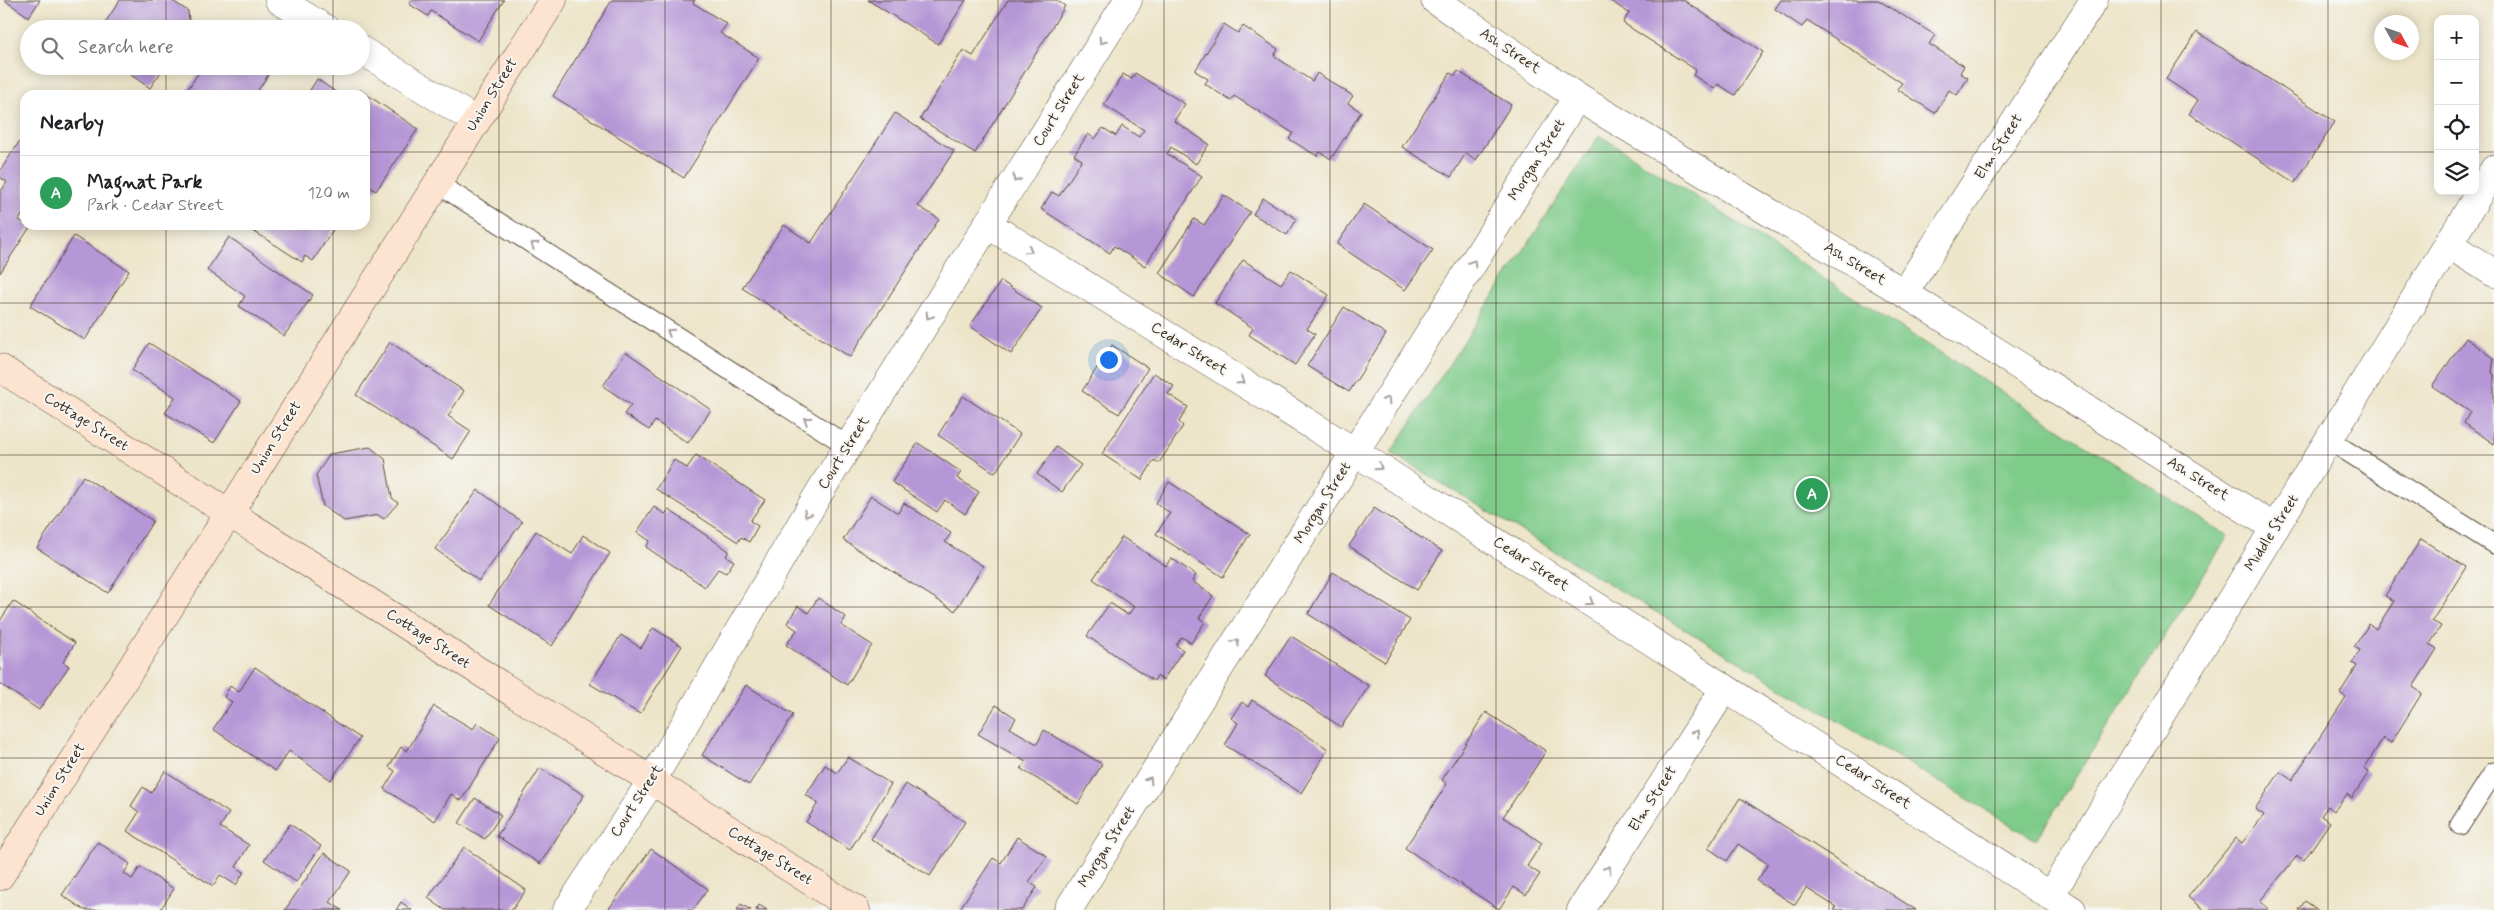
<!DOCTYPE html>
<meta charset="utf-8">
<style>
body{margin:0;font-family:Mynerve,sans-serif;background:#f6f6f6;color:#202124}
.controls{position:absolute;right:15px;top:15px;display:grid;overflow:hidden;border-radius:10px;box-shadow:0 2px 12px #0003}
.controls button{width:45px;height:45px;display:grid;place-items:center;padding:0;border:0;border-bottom:1px solid #e0e0e0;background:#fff;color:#202124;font:25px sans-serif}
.compass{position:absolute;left:2374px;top:15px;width:45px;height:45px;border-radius:50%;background:#fff;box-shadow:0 2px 12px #0003;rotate:130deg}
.you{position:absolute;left:1108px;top:359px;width:18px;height:18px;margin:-12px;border:4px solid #fff;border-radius:50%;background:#1a73e8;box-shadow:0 0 0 8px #1a73e833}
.badge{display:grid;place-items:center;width:32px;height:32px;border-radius:50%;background:#0b8043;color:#fff;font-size:16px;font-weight:700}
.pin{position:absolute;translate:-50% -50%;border:2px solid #fff;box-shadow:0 1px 5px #0006}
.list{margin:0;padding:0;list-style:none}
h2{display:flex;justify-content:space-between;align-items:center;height:65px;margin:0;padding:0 20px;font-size:21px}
h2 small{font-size:16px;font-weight:400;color:#757577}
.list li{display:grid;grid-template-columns:32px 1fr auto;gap:15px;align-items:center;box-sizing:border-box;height:75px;padding:0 20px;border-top:1px solid #e0e0e0}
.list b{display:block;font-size:19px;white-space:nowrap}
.list p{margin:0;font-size:16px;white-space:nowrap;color:#757577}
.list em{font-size:16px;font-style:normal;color:#757577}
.icon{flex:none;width:28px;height:28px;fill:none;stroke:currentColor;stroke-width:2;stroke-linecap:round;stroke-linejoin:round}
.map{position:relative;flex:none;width:2494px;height:910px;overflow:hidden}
.search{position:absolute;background:#fff;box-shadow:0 2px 12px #0003;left:20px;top:20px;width:350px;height:55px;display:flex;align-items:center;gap:12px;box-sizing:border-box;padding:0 18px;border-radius:28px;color:#757577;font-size:19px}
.panel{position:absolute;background:#fff;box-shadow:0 2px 12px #0003;left:20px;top:90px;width:350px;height:140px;border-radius:15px}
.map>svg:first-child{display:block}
</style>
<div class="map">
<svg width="2494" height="910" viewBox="0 0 2494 910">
<rect width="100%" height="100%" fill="#f6f6f2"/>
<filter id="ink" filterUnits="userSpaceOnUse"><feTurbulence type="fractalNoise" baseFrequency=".02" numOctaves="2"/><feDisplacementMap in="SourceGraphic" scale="10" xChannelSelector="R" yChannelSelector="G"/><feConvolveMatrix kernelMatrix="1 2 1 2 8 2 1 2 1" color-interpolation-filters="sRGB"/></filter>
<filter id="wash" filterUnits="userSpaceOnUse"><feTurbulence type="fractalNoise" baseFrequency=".0096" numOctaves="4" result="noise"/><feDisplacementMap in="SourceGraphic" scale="20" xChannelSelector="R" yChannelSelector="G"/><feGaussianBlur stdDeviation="1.12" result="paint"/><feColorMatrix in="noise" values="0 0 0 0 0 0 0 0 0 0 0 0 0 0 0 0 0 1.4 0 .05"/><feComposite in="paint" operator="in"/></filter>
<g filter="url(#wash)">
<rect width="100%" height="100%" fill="#ede5c9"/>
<path fill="#7ecb8a" stroke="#5c7a54" d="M 1599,135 L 2228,536 L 2036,840 L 1391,453 Z"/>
<g id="blocks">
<g fill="#b596d6">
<path d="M 4,0 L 40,0 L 29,17 Z"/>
<path d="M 120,0 L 171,0 L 188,11 L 190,29 L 101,29 Z"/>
<path d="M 412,0 L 504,0 L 478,41 L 431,11 L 428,16 L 409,4 Z"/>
<path d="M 612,0 L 695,0 L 693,3 L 727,24 L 720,33 L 759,58 L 684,178 L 553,96 Z"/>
<path d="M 868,0 L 966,0 L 938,44 Z"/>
<path d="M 1008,0 L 1056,0 L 1065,6 L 975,153 L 920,119 L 963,50 L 973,56 Z"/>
<path d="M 1609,0 L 1683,0 L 1763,52 L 1735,95 L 1718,84 L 1714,89 L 1693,75 L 1696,70 L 1623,23 L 1629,13 Z"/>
<path d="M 1781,0 L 1878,0 L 1935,35 L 1929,44 L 1964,66 L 1960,73 L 1968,78 L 1957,95 L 1949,90 L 1935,113 L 1897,89 L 1902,83 L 1807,20 L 1802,27 L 1775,9 Z"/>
<path d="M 232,24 L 240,29 L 229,29 Z"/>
<path d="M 1224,24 L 1238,33 L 1243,26 L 1278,49 L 1274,56 L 1312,81 L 1317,73 L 1353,96 L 1348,103 L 1361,112 L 1331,159 L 1320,152 L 1317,156 L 1289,139 L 1293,133 L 1234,96 L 1231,101 L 1205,84 L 1208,79 L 1195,71 Z"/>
<path d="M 2197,32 L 2335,122 L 2295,183 L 2189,114 L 2198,100 L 2166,79 Z"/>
<path d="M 137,66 L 165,66 L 150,88 L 131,75 Z"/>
<path d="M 203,66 L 274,66 L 255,95 L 184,95 Z"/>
<path d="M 1458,71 L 1511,105 L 1476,160 L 1466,153 L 1451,177 L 1402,147 L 1450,73 L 1455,76 Z"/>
<path d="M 1135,73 L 1185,104 L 1174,121 L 1209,144 L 1196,164 L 1171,147 L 1167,154 L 1202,176 L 1145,266 L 1114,246 L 1110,253 L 1041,209 L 1052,192 L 1059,196 L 1082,160 L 1074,155 L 1088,134 L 1095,139 L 1103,128 L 1116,136 L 1122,126 L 1139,137 L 1144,130 L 1104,105 L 1123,74 L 1132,79 Z"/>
<path d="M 317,79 L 340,95 L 307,95 Z"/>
<path d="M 360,90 L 418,129 L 376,191 L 365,184 L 365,95 L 357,95 Z"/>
<path d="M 895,113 L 954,151 L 918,206 L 939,219 L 850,357 L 742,288 L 784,225 L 811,243 Z"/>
<path d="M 19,142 L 25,146 L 25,210 L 19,220 L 30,227 L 0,273 L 0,193 L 7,182 L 0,177 L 0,171 Z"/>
<path d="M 1224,195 L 1250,212 L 1194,297 L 1159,273 L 1194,219 L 1204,225 Z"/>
<path d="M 1263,198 L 1297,219 L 1287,235 L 1253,214 Z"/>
<path d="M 1364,204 L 1433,250 L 1405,290 L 1337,244 Z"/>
<path d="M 252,225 L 336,225 L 313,261 L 305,256 L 302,262 L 250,229 Z"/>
<path d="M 74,236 L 129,271 L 85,340 L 30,306 Z"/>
<path d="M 229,237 L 313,295 L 284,336 L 239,306 L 245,296 L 207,270 Z"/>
<path d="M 1243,260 L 1281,284 L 1291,270 L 1329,295 L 1307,329 L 1315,334 L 1295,365 L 1249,335 L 1253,328 L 1215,303 Z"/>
<path d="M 1001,281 L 1042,308 L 1011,354 L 970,326 Z"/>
<path d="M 1344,307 L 1386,334 L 1349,392 L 1307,366 Z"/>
<path d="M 2466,338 L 2494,358 L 2492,373 L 2494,374 L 2494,444 L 2464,423 L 2470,412 L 2432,386 Z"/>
<path d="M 390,342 L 464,391 L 448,416 L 471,431 L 453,459 L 356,395 Z"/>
<path d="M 149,343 L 241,401 L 214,443 L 165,413 L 175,397 L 132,370 Z"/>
<path d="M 1112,345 L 1148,368 L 1119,414 L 1082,391 Z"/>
<path d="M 626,352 L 711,410 L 688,443 L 655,421 L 649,430 L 624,414 L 631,405 L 603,386 Z"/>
<path d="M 1154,373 L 1174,386 L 1168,394 L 1188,407 L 1179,422 L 1183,426 L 1159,463 L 1154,460 L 1142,480 L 1102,454 Z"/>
<path d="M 963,396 L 1020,434 L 995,473 L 938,435 Z"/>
<path d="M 918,443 L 961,472 L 957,478 L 979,492 L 965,514 L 945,500 L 937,512 L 892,482 Z"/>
<path d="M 370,447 L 385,459 L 392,498 L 398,503 L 384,519 L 378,515 L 344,521 L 323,506 L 316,475 L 330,454 Z"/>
<path d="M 1056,447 L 1081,465 L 1062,492 L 1037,474 Z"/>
<path d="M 696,455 L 765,500 L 750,521 L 758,526 L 749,542 L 741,537 L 738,542 L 656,489 L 674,460 L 687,468 Z"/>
<path d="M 83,476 L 153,521 L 108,593 L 37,548 Z"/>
<path d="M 1169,482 L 1250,534 L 1223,577 L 1156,534 L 1170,513 L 1156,503 Z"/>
<path d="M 478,490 L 522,522 L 479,581 L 435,549 Z"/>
<path d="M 871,496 L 898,513 L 904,503 L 951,533 L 945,542 L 983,566 L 955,611 L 843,540 Z"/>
<path d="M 654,507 L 665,514 L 669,510 L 729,551 L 726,556 L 734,561 L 726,573 L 718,569 L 705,587 L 646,547 L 650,541 L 637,532 Z"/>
<path d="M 1374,508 L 1442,551 L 1417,590 L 1349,546 Z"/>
<path d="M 536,531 L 572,554 L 583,535 L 610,553 L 552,646 L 489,605 Z"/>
<path d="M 1122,537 L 1166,566 L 1171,558 L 1196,575 L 1192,581 L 1213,596 L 1199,618 L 1205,622 L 1191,643 L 1182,637 L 1176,645 L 1183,650 L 1163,680 L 1157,676 L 1154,681 L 1087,636 L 1110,603 L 1128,615 L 1134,607 L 1093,579 Z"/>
<path d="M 2421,539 L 2466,567 L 2432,621 L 2441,626 L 2430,644 L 2437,649 L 2413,687 L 2422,693 L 2391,743 L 2383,738 L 2364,769 L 2369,772 L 2352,798 L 2347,794 L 2334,811 L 2328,806 L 2321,816 L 2330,822 L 2304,860 L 2297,856 L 2260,901 L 2268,908 L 2266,910 L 2204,910 L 2188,897 L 2236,838 L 2242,843 L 2264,815 L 2255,809 L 2280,772 L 2292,780 L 2346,697 L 2340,693 L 2357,666 L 2352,663 L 2360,650 L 2354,647 L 2369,624 L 2376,629 L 2394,601 L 2385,596 Z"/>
<path d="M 1333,572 L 1410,620 L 1385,662 L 1308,614 Z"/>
<path d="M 818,598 L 846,617 L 841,625 L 872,645 L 847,685 L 786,645 L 797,630 L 787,623 L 798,606 L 808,613 Z"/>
<path d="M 13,601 L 75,643 L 63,662 L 69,666 L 39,710 L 0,684 L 0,621 Z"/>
<path d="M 653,628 L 682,646 L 640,714 L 590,684 L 621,635 L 641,648 Z"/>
<path d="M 1291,636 L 1369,686 L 1341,727 L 1265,676 Z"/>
<path d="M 255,667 L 360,738 L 331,780 L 289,751 L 275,771 L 213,729 L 232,702 L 224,697 L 230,686 L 239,692 Z"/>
<path d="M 746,685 L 793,715 L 749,785 L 702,755 Z"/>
<path d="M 1252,700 L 1328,749 L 1301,793 L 1225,745 L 1238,723 L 1231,718 L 1242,702 L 1248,707 Z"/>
<path d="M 996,705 L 1016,718 L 1010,728 L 1037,744 L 1044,730 L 1102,764 L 1078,804 L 1021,769 L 1026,762 L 978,734 Z"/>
<path d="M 434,706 L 473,729 L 477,723 L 500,738 L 461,801 L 451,794 L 435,821 L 384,789 L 395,771 L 389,767 L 401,747 L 407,751 Z"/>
<path d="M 1486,712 L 1546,751 L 1503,817 L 1542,843 L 1527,866 L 1540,874 L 1526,895 L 1514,887 L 1499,909 L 1405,848 L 1447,784 L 1442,780 Z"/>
<path d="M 848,757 L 891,784 L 850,850 L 806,822 L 818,803 L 806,795 L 825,765 L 837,773 Z"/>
<path d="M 540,768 L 584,795 L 540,864 L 497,836 Z"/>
<path d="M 165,771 L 229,813 L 220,827 L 249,845 L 236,867 L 244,872 L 236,885 L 220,875 L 213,886 L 127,831 L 139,812 L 131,806 L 143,787 L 151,793 Z"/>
<path d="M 906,784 L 965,822 L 930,876 L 871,839 Z"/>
<path d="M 475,798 L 501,815 L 485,839 L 459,823 Z"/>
<path d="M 1740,798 L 1916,910 L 1834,910 L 1836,907 L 1806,888 L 1795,905 L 1757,881 L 1768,864 L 1738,844 L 1727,861 L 1708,848 Z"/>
<path d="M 290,824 L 321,846 L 296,882 L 264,860 Z"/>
<path d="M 1017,837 L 1047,856 L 1029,882 L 1037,887 L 1022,910 L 959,910 L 993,858 L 1001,863 Z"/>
<path d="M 98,842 L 130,864 L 124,873 L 132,879 L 140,867 L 174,889 L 160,910 L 84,910 L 62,895 Z"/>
<path d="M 464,847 L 526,890 L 512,910 L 445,910 L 428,898 Z"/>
<path d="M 651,849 L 708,889 L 693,910 L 608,910 Z"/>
<path d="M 324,853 L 351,871 L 330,902 L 342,910 L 285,910 Z"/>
<path d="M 2305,901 L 2318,910 L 2299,910 Z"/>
<path d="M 401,902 L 412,910 L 396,910 Z"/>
<path d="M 741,904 L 751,910 L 737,910 Z"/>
<path d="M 759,905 L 767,910 L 756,910 Z"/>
</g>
</g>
</g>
<g filter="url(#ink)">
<use href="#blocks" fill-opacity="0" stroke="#564638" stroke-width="1"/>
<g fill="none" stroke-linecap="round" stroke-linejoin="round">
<g stroke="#564638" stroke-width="21">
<g id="lane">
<path d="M 437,183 L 848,446"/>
<path d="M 2329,440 L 2494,544"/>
<path d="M 2460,825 L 2494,772"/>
</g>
</g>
<g stroke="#564638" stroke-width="29">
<g id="street">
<path d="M 279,0 L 326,29"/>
<path d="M 1435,0 L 1577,97 L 1904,293 L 2275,528"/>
<path d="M 361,50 L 476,121"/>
<path d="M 987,224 L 1355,452 L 2072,910"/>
<path d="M 2448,244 L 2494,273"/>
<path d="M 1904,293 L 2094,0"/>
<path d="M 2050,896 L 2494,169"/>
<path d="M 567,910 L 651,782 L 819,493 L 1128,0"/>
<path d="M 1068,910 L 1577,97"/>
<path d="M 1581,910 L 1725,688"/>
</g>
</g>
<g stroke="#564638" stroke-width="29">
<g id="secondary">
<path d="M 0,368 L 856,910"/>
<path d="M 0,876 L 553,0"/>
</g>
</g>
<use href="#lane" stroke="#fff" stroke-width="19"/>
<use href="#street" stroke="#fff" stroke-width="28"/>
<use href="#secondary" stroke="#fde4d1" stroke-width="28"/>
</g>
<defs><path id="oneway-chevron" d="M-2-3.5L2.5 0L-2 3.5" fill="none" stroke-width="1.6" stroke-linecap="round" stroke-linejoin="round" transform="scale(1.25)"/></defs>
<g stroke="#a79f9a">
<use href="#oneway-chevron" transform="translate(1102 41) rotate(122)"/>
<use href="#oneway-chevron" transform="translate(1016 179) rotate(122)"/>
<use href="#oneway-chevron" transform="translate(534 245) rotate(-147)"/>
<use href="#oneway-chevron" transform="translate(1029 250) rotate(32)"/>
<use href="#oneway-chevron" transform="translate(1473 263) rotate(-58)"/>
<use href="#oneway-chevron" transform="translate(929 316) rotate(122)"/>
<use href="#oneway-chevron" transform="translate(670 332) rotate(-147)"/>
<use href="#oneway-chevron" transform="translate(1241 381) rotate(32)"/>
<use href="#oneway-chevron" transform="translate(1387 400) rotate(-58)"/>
<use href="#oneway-chevron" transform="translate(807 420) rotate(-147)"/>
<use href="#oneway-chevron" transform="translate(1379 467) rotate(33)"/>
<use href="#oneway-chevron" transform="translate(807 514) rotate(120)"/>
<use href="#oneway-chevron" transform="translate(1590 602) rotate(33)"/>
<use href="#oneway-chevron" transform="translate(1236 642) rotate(-58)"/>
<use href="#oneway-chevron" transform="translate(1696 733) rotate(-57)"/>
<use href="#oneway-chevron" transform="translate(1149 780) rotate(-58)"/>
<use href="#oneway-chevron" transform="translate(1608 869) rotate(-57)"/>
</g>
</g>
<path fill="none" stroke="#3b2a1e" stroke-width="1" stroke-opacity="0.55" d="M 166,0 L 166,29M 333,0 L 333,29M 499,0 L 499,910M 665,0 L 665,910M 831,0 L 831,910M 998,0 L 998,910M 1164,0 L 1164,910M 1330,0 L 1330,910M 1496,0 L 1496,910M 1663,0 L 1663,910M 1829,0 L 1829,910M 1995,0 L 1995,910M 2161,0 L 2161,910M 2328,0 L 2328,910M 166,66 L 166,95M 333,66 L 333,95M 0,152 L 25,152M 365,152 L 2438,152M 2475,152 L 2494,152M 166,225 L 166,910M 333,225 L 333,910M 0,303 L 2494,303M 0,455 L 2494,455M 0,607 L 2494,607M 0,758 L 2494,758"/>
<g text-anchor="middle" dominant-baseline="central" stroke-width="4" stroke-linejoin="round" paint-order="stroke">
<g font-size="15" fill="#3b2a1e" stroke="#f6f6f2">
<text transform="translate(1510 51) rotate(34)">Ash Street</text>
<text transform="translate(492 95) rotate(-58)">Union Street</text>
<text transform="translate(1059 110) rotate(-58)">Court Street</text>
<text transform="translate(1999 147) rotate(-57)">Elm Street</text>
<text transform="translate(1537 160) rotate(-58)">Morgan Street</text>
<text transform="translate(1855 264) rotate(31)">Ash Street</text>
<text transform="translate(1189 349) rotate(32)">Cedar Street</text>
<text transform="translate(86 422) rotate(32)">Cottage Street</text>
<text transform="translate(276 438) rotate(-58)">Union Street</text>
<text transform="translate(844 453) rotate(-58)">Court Street</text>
<text transform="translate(2198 479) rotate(32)">Ash Street</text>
<text transform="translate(1323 503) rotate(-58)">Morgan Street</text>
<text transform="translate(2272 533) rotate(-58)">Middle Street</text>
<text transform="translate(1531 564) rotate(33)">Cedar Street</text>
<text transform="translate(428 639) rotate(33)">Cottage Street</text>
<text transform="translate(60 780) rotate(-58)">Union Street</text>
<text transform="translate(1873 782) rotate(33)">Cedar Street</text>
<text transform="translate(1653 799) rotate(-57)">Elm Street</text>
<text transform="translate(637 801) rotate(-57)">Court Street</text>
<text transform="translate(1107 847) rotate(-58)">Morgan Street</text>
<text transform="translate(770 856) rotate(32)">Cottage Street</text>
</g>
</g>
</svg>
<div class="controls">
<button>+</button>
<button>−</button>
<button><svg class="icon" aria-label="locate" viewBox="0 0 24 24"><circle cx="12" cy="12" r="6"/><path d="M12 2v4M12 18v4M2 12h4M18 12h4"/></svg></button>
<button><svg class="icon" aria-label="layers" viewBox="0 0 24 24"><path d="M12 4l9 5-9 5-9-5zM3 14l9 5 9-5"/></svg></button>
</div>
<svg class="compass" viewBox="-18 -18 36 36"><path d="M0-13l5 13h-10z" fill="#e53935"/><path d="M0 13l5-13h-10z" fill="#757577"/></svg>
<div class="you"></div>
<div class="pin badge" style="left:1812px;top:494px;background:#2e9e5b">A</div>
<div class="search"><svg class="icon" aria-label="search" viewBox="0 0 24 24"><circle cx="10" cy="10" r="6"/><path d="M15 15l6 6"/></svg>Search here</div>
<section class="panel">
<h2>Nearby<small></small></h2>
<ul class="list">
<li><span class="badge" style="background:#2e9e5b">A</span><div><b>Magnat Park</b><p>Park · Cedar Street</p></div><em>120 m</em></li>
</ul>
</section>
</div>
